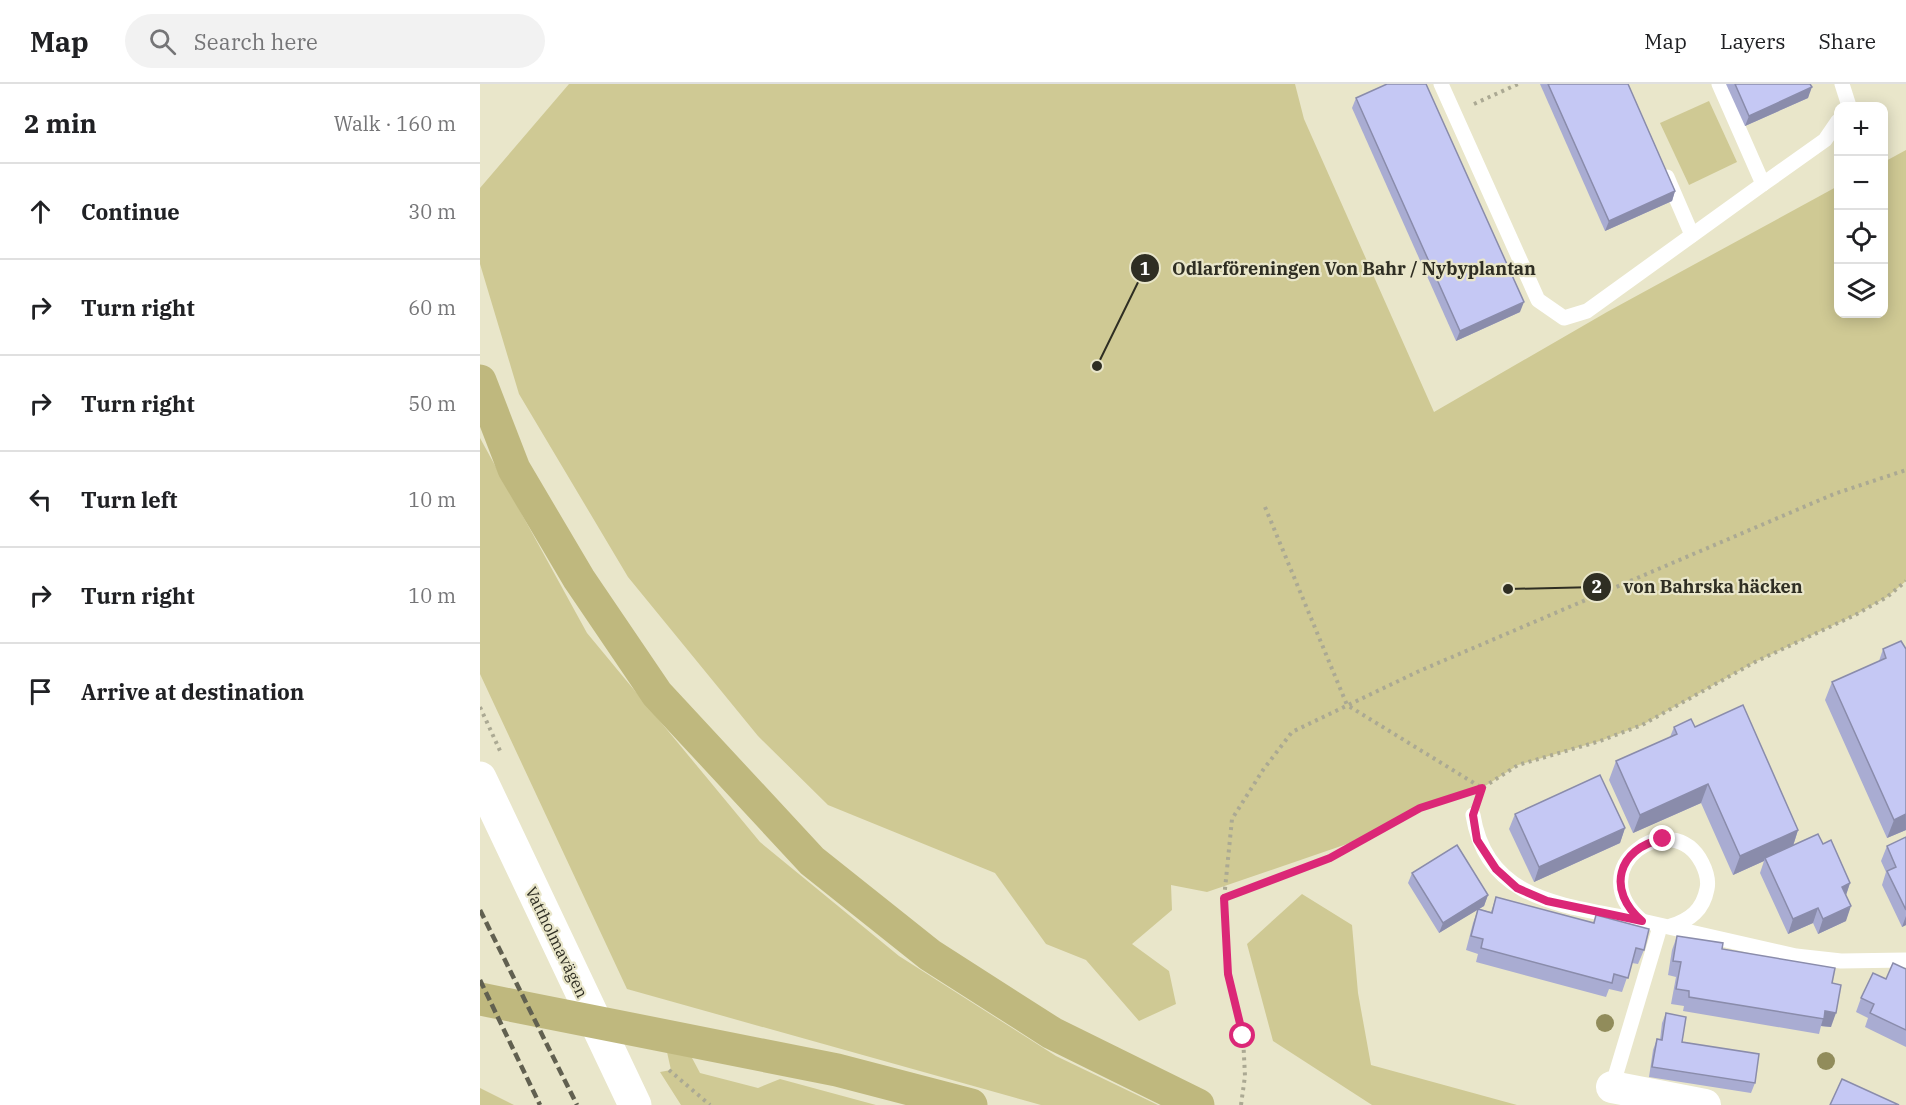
<!DOCTYPE html>
<meta charset="utf-8">
<style>
body{margin:0;font-family:"IBM Plex Serif",serif;background:#f2f2f2;color:#202124}
.controls{position:absolute;right:18px;top:18px;display:grid;overflow:hidden;border-radius:12px;box-shadow:0 3px 15px #0003}
.controls button{width:54px;height:54px;display:grid;place-items:center;padding:0;border:0;border-bottom:2px solid #e0e0e0;background:#fff;color:#202124;font:30px sans-serif}
.stop{position:absolute;width:18px;height:18px;margin:-14px;border:4px solid #db2777;border-radius:50%;background:#fff}
.stop.end{background:#db2777;border-color:#fff;box-shadow:0 2px 6px #0008}
.list{margin:0;padding:0;list-style:none}
h2{display:flex;justify-content:space-between;align-items:center;height:78px;margin:0;padding:0 24px;font-size:26px}
h2 small{font-size:20px;font-weight:400;color:#757577}
.list li{display:grid;grid-template-columns:39px 1fr auto;gap:18px;align-items:center;box-sizing:border-box;height:96px;padding:0 24px;border-top:2px solid #e0e0e0}
.list b{display:block;font-size:22px;white-space:nowrap}
.list em{font-size:20px;font-style:normal;color:#757577}
.icon{flex:none;width:33px;height:33px;fill:none;stroke:currentColor;stroke-width:2;stroke-linecap:round;stroke-linejoin:round}
.map{position:relative;flex:none;width:1426px;height:1021px;overflow:hidden}
header{display:flex;align-items:center;gap:36px;box-sizing:border-box;height:84px;padding:0 30px;background:#fff;border-bottom:2px solid #e0e0e0}
header strong{font-size:28px}
nav{display:flex;gap:33px;margin-inline-start:auto;font-size:21px}
.search{width:420px;height:54px;background:#f2f2f2;display:flex;align-items:center;gap:15px;box-sizing:border-box;padding:0 21px;border-radius:33px;color:#757577;font-size:22px}
main{display:flex}
aside{flex:1;background:#fff}
.map>svg:first-child{display:block}
</style>
<header>
<strong>Map</strong>
<div class="search"><svg class="icon" aria-label="search" viewBox="0 0 24 24"><circle cx="10" cy="10" r="6"/><path d="M15 15l6 6"/></svg>Search here</div>
<nav><a>Map</a><a>Layers</a><a>Share</a></nav>
</header>
<main>
<aside>
<h2>2 min<small>Walk · 160 m</small></h2>
<ul class="list">
<li><svg class="icon" aria-label="ahead" viewBox="0 0 24 24"><path d="M12 20V5M6 11l6-6 6 6"/></svg><div><b>Continue</b></div><em>30 m</em></li>
<li><svg class="icon" aria-label="right" viewBox="0 0 24 24"><path d="M7 20v-9h11M14 6l5 5-5 5"/></svg><div><b>Turn right</b></div><em>60 m</em></li>
<li><svg class="icon" aria-label="right" viewBox="0 0 24 24"><path d="M7 20v-9h11M14 6l5 5-5 5"/></svg><div><b>Turn right</b></div><em>50 m</em></li>
<li><svg class="icon" aria-label="left" viewBox="0 0 24 24"><path d="M17 20v-9H6M10 6l-5 5 5 5"/></svg><div><b>Turn left</b></div><em>10 m</em></li>
<li><svg class="icon" aria-label="right" viewBox="0 0 24 24"><path d="M7 20v-9h11M14 6l5 5-5 5"/></svg><div><b>Turn right</b></div><em>10 m</em></li>
<li><svg class="icon" aria-label="arrive" viewBox="0 0 24 24"><path d="M6 21V4h12l-3 4 3 4H6"/></svg><div><b>Arrive at destination</b></div></li>
</ul>
</aside>
<div class="map">
<svg width="1426" height="1021" viewBox="0 0 1426 1021">
<rect width="100%" height="100%" fill="#e9e6ca"/>
<g fill="#cfc994">
<path d="M 89,0 L 815,0 L 824,35 L 954,328 L 1127,228 L 1358,102 L 1358,230 L 1404,230 L 1404,78 L 1426,66 L 1426,497 L 1407,513 L 1375,531 L 1275,578 L 1162,641 L 1120,657 L 1038,681 L 1002,704 L 940,724 L 896,750 L 727,808 L 691,801 L 692,826 L 652,860 L 689,887 L 696,920 L 659,937 L 606,876 L 566,860 L 515,789 L 348,721 L 278,652 L 148,493 L 39,310 L 0,180 L 0,104 Z"/>
<path d="M 1229,17 L 1257,78 L 1209,101 L 1180,39 Z"/>
<path d="M 0,354 L 107,549 L 280,758 L 419,872 L 576,972 L 678,1021 L 561,1021 L 147,905 L 0,590 Z"/>
<path d="M 822,810 L 872,841 L 878,909 L 891,981 L 1037,1021 L 892,1021 L 793,957 L 767,860 Z"/>
<path d="M 187,968 L 211,972 L 220,989 L 278,1004 L 300,995 L 396,1021 L 201,1021 L 180,988 L 191,986 Z"/>
<path d="M 0,1004 L 34,1021 L 0,1021 Z"/>
</g>
<g fill="none" stroke-linecap="round" stroke-linejoin="round">
<g stroke="#aba993" stroke-width="4" stroke-dasharray="3 4.5" stroke-linecap="butt">
<path d="M 994,20 L 1038,0"/>
<path d="M 785,423 L 867,621 L 1002,704"/>
<path d="M 0,623 L 21,669"/>
<path d="M 1000,710 L 1002,704 L 1038,681 L 1120,657 L 1162,641 L 1275,578 L 1375,531 L 1407,513 L 1426,497"/>
<path d="M 744,815 L 850,774 L 940,724 L 979,712"/>
<path d="M 189,986 L 230,1021"/>
<path d="M 761,1021 L 765,992 L 763,952 L 748,890 L 744,815 L 752,735 L 783,686 L 812,648 L 937,588 L 1354,410 L 1426,386"/>
</g>
<g stroke="#fff" stroke-width="15">
<path d="M 961,0 L 1058,216 L 1084,234 L 1107,227 L 1283,100"/>
<path d="M 1239,0 L 1283,100 L 1345,56 L 1358,37"/>
<path d="M 1362,0 L 1369,22"/>
<path d="M 1187,93 L 1212,151"/>
<path d="M 993,731 C 1007,820 1089,821 1162,837"/>
<path d="M 1191,842 C 1210,836 1223,826 1227,805 C 1229,796 1226,787 1222,779 C 1192,720 1099,784 1162,837 L 1316,872 L 1361,877 L 1426,876"/>
<path d="M 1132,1003 L 1180,843"/>
</g>
<path stroke="#fff" stroke-width="32" d="M 1132,1003 L 1225,1021"/>
<path stroke="#fff" stroke-width="33" d="M 0,694 L 155,1021"/>
<g stroke="#bfb87e" stroke-width="33">
<path d="M 0,297 L 34,385 L 99,495 L 177,610 L 332,777 L 450,871 L 572,949 L 718,1021"/>
<path d="M 0,915 L 357,986 L 491,1021"/>
</g>
<g stroke="#616050" stroke-width="4.5" stroke-dasharray="9 4.5" stroke-linecap="butt">
<path d="M 0,826 L 97,1021"/>
<path d="M 0,896 L 60,1021"/>
</g>
</g>
<g fill="#918c5b">
<circle cx="1125" cy="939" r="9"/>
<circle cx="1346" cy="977" r="9"/>
</g>
<g fill="#a9acd2">
<path d="M 1060,0 L 1148,0 L 1195,107 L 1192,117 L 1125,147 Z"/>
<path d="M 1246,0 L 1330,0 L 1328,14 L 1265,42 Z"/>
<path d="M 876,14 L 1040,228 L 976,257 L 872,24 Z"/>
<path d="M 1421,557 L 1426,746 L 1407,754 L 1345,616 L 1352,598 L 1399,577 L 1403,565 Z"/>
<path d="M 1194,643 L 1215,643 L 1318,746 L 1313,762 L 1343,760 L 1370,799 L 1366,811 L 1366,837 L 1338,850 L 1333,839 L 1308,850 L 1280,789 L 1284,777 L 1253,791 L 1221,719 L 1153,749 L 1129,696 L 1136,677 L 1190,653 Z"/>
<path d="M 1035,730 L 1145,744 L 1140,759 L 1054,798 L 1029,745 Z"/>
<path d="M 1426,753 L 1426,841 L 1422,843 L 1402,801 L 1406,788 L 1401,777 L 1407,762 Z"/>
<path d="M 932,789 L 1008,811 L 1004,822 L 999,825 L 1011,828 L 1016,813 L 1113,839 L 1116,831 L 1164,866 L 1158,880 L 1152,879 L 1142,908 L 1129,905 L 1126,913 L 996,878 L 998,870 L 986,866 L 993,839 L 998,825 L 959,849 L 928,799 Z"/>
<path d="M 1197,852 L 1242,865 L 1352,899 L 1351,943 L 1341,942 L 1339,950 L 1203,927 L 1204,922 L 1191,920 L 1196,893 L 1188,891 L 1192,866 Z"/>
<path d="M 1426,885 L 1426,963 L 1385,943 L 1388,934 L 1376,928 L 1381,914 L 1406,895 Z"/>
<path d="M 1186,929 L 1202,958 L 1275,999 L 1271,1009 L 1169,993 L 1173,966 L 1177,955 L 1180,956 L 1182,939 Z"/>
</g>
<g fill="#8a8cab">
<path d="M 1332,3 L 1328,14 L 1265,42 L 1269,32 Z"/>
<path d="M 1195,107 L 1192,117 L 1125,147 L 1129,137 Z"/>
<path d="M 1044,218 L 1040,228 L 976,257 L 980,247 Z"/>
<path d="M 1228,700 L 1221,719 L 1153,749 L 1160,731 Z"/>
<path d="M 1426,730 L 1426,746 L 1407,754 L 1414,736 Z"/>
<path d="M 1145,744 L 1140,759 L 1054,798 L 1059,783 Z"/>
<path d="M 1318,746 L 1312,765 L 1285,774 L 1284,777 L 1253,791 L 1260,772 Z"/>
<path d="M 1370,799 L 1365,814 L 1362,803 Z"/>
<path d="M 1008,811 L 1004,822 L 959,849 L 963,839 Z"/>
<path d="M 1371,822 L 1366,837 L 1338,850 L 1343,835 Z"/>
<path d="M 1338,824 L 1333,839 L 1308,850 L 1313,835 Z"/>
<path d="M 1426,832 L 1426,841 L 1422,843 Z"/>
<path d="M 1345,927 L 1356,929 L 1351,943 L 1341,942 Z"/>
</g>
<g fill="#c5c8f4" stroke="#8a8cab" stroke-width="1.5">
<path d="M 907,0 L 946,0 L 1044,218 L 980,247 L 876,14 Z"/>
<path d="M 1068,0 L 1148,0 L 1195,107 L 1129,137 Z"/>
<path d="M 1255,0 L 1330,0 L 1332,3 L 1269,32 Z"/>
<path d="M 1421,557 L 1426,565 L 1426,730 L 1414,736 L 1352,598 L 1406,574 L 1403,565 Z"/>
<path d="M 1263,621 L 1318,746 L 1260,772 L 1228,700 L 1160,731 L 1136,677 L 1197,650 L 1194,643 L 1211,635 L 1215,643 Z"/>
<path d="M 1120,691 L 1145,744 L 1059,783 L 1035,730 Z"/>
<path d="M 1338,750 L 1343,760 L 1351,756 L 1370,799 L 1362,803 L 1371,822 L 1343,835 L 1338,824 L 1313,835 L 1285,774 Z"/>
<path d="M 1426,753 L 1426,826 L 1407,787 L 1416,783 L 1407,762 Z"/>
<path d="M 977,761 L 1008,811 L 963,839 L 932,789 Z"/>
<path d="M 1016,813 L 1114,839 L 1116,831 L 1169,845 L 1164,866 L 1156,864 L 1148,894 L 1134,890 L 1132,899 L 1001,864 L 1003,855 L 991,852 L 998,825 L 1012,829 Z"/>
<path d="M 1197,852 L 1243,859 L 1242,865 L 1355,884 L 1352,899 L 1361,901 L 1356,929 L 1345,927 L 1344,935 L 1209,913 L 1209,907 L 1196,905 L 1201,878 L 1193,877 Z"/>
<path d="M 1413,879 L 1426,885 L 1426,946 L 1390,929 L 1394,920 L 1381,914 L 1393,889 L 1406,895 Z"/>
<path d="M 1186,929 L 1206,933 L 1202,958 L 1279,970 L 1275,999 L 1172,983 L 1177,955 L 1182,956 Z"/>
<path d="M 1362,995 L 1419,1021 L 1350,1021 Z"/>
</g>
<g fill="none" stroke-linecap="round" stroke-linejoin="round">
<path stroke="#db2777" stroke-width="8" d="M 763,952 L 748,890 L 744,814 L 850,774 L 940,724 L 1002,704 L 993,731 L 997,756 L 1016,785 L 1037,804 L 1067,817 L 1162,837 C 1126,807 1137,764 1183,755"/>
</g>
<g text-anchor="middle" dominant-baseline="central" stroke-width="4.5" stroke-linejoin="round" paint-order="stroke">
<g font-size="16" fill="#2f2e23" stroke="#e9e6ca">
<text transform="translate(77 858) rotate(64)">Vattholmavägen</text>
</g>
</g>
<path fill="none" stroke="#2f2e23" stroke-width="2" d="M617 282L665 184M1028 505L1117 503"/>
<g fill="#2f2e23" stroke="#e9e6ca" stroke-width="2">
<circle cx="617" cy="282" r="6"/>
<circle cx="1028" cy="505" r="6"/>
<circle cx="665" cy="184" r="15"/>
<circle cx="1117" cy="503" r="15"/>
</g>
<g font-size="18" text-anchor="middle" font-weight="bold" fill="#fff">
<text x="665" y="191">1</text>
<text x="1117" y="509">2</text>
</g>
<g font-size="18" text-anchor="middle" font-weight="bold" fill="#2f2e23" stroke="#e9e6ca" stroke-width="4.5" stroke-linejoin="round" paint-order="stroke">
<text x="874" y="191">Odlarföreningen Von Bahr / Nybyplantan</text>
<text x="1233" y="509">von Bahrska häcken</text>
</g>
</svg>
<div class="controls">
<button>+</button>
<button>−</button>
<button><svg class="icon" aria-label="locate" viewBox="0 0 24 24"><circle cx="12" cy="12" r="6"/><path d="M12 2v4M12 18v4M2 12h4M18 12h4"/></svg></button>
<button><svg class="icon" aria-label="layers" viewBox="0 0 24 24"><path d="M12 4l9 5-9 5-9-5zM3 14l9 5 9-5"/></svg></button>
</div>
<div class="stop" style="left:763px;top:952px"></div>
<div class="stop end" style="left:1183px;top:755px"></div>
</div>
</main>
